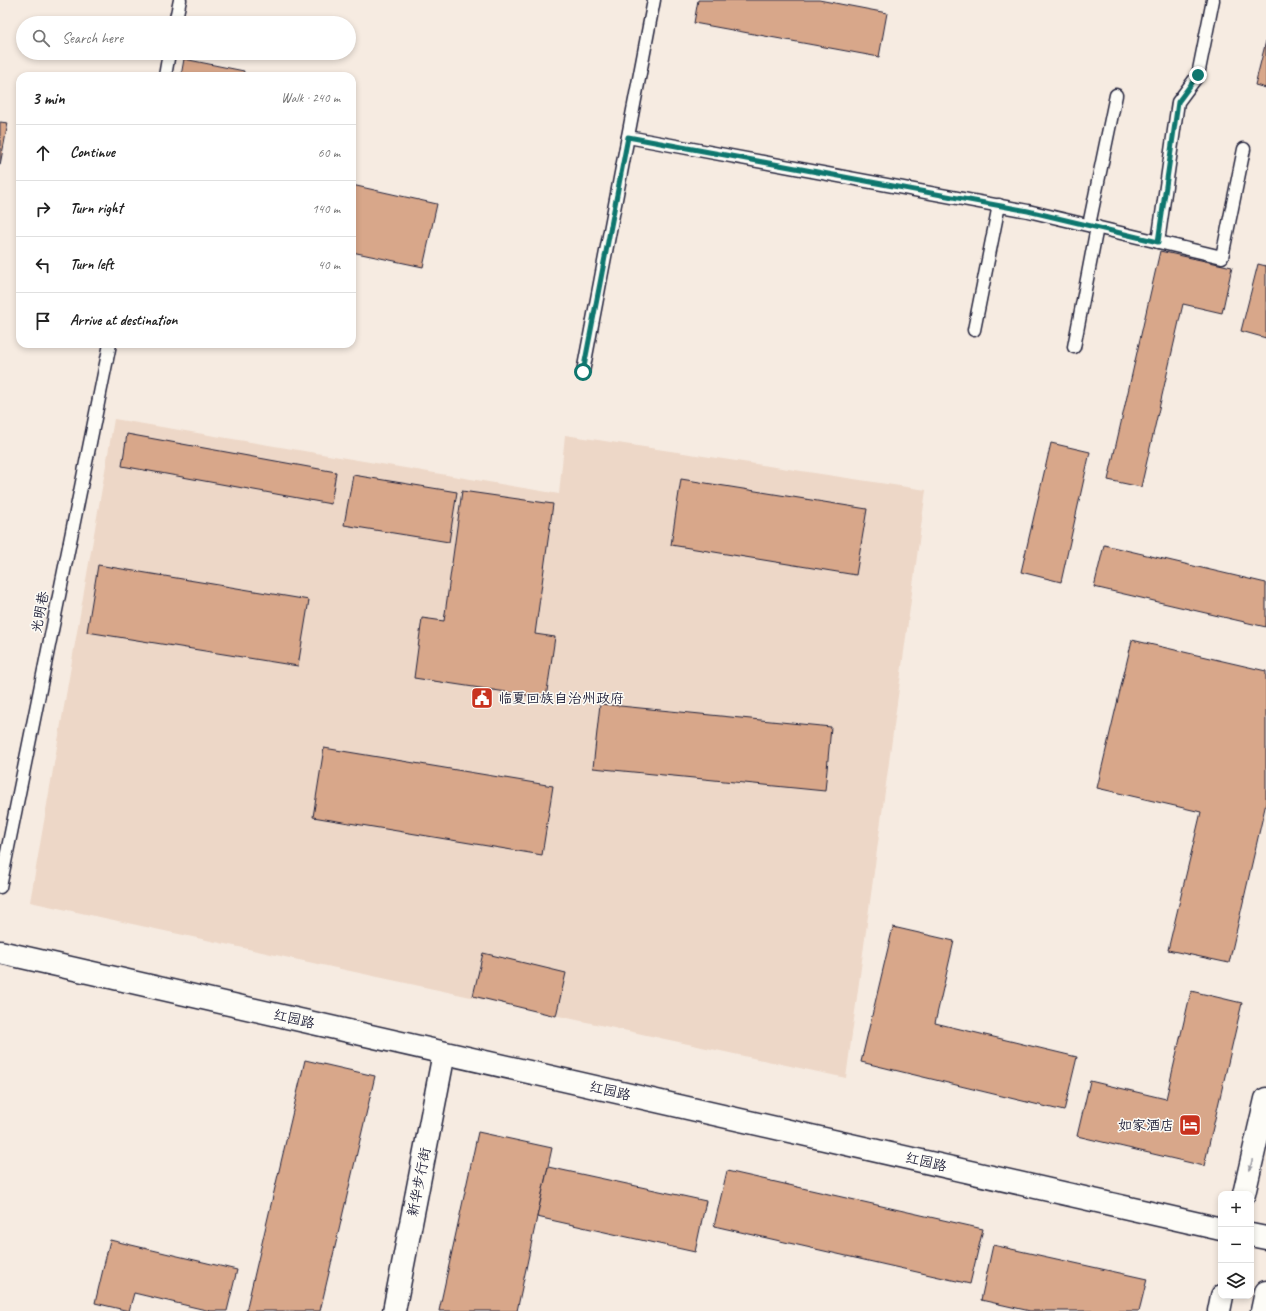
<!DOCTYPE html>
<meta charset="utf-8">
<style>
body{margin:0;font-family:Caveat,"LXGW WenKai TC",sans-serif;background:#f2f2f2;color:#222}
.controls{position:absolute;right:12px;bottom:12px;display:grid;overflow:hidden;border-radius:8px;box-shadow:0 2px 6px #0003}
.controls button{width:36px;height:36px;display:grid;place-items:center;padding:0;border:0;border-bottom:1px solid #e0e0e0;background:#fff;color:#222;font:20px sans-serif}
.stop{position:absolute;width:12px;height:12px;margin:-9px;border:3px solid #0f766e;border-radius:50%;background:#fff}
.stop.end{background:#0f766e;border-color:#fff;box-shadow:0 1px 4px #0008}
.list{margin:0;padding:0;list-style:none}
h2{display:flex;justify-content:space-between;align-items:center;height:52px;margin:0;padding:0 16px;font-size:17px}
h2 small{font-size:13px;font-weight:400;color:#767676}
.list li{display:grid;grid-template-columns:26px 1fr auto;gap:12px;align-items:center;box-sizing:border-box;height:56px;padding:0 16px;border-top:1px solid #e0e0e0}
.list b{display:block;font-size:15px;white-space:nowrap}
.list em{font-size:13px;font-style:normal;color:#767676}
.icon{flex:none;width:22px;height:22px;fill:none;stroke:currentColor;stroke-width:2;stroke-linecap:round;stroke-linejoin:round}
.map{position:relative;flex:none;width:1266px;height:1311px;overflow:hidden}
.search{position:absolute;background:#fff;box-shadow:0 2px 6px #0003;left:16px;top:16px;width:340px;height:44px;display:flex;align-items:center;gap:10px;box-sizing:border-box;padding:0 14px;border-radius:22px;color:#767676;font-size:15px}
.panel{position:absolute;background:#fff;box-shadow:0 2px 6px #0003;left:16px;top:72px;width:340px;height:276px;border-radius:12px}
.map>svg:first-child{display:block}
</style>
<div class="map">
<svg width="1266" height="1311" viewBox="0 0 1266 1311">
<rect width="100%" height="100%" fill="#f6ebe1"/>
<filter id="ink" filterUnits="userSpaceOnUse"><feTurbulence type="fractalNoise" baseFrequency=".025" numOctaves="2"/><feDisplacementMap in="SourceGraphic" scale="8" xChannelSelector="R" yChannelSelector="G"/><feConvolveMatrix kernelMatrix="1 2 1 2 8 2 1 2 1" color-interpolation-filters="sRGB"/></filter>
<g filter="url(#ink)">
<path fill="#edd7c7" d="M 114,419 L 559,494 L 565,435 L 926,490 L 846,1078 L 30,902 Z"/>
<g fill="#d8a78a" stroke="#22223b">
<path d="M 698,0 L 819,0 L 887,13 L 879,57 L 694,23 Z"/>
<path d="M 1266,41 L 1266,88 L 1255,85 Z"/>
<path d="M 184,59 L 244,71 L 243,76 L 181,76 Z"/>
<path d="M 0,122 L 8,123 L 0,165 Z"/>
<path d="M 352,185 L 437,204 L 423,267 L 352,252 Z"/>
<path d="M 1160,251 L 1232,267 L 1222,313 L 1183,304 L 1141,487 L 1108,480 Z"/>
<path d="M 1258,264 L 1266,266 L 1266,338 L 1241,331 Z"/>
<path d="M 127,434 L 336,472 L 331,504 L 122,466 Z"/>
<path d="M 1051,443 L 1090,452 L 1061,582 L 1021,572 Z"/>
<path d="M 353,475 L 457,492 L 449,542 L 344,525 Z"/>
<path d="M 681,479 L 867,509 L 856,575 L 671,545 Z"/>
<path d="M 462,491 L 553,504 L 535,634 L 555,637 L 546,698 L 414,678 L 422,618 L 444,621 Z"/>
<path d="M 1104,545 L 1266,583 L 1266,627 L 1094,587 Z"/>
<path d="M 98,565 L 309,600 L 298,666 L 87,632 Z"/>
<path d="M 1132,640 L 1266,671 L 1266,803 L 1229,963 L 1168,950 L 1201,812 L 1097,788 Z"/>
<path d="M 600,704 L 831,727 L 825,791 L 593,768 Z"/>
<path d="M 324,748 L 553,786 L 542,855 L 313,817 Z"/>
<path d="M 893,927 L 954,941 L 935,1023 L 1077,1057 L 1064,1111 L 861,1062 Z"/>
<path d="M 483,953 L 566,973 L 556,1016 L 473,996 Z"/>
<path d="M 1191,991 L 1242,1003 L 1204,1166 L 1077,1136 L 1090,1081 L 1166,1099 Z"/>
<path d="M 305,1060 L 375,1076 L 320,1311 L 246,1311 Z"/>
<path d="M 478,1132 L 552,1148 L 537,1217 L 517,1311 L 439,1311 Z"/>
<path d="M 548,1167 L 706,1201 L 695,1252 L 537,1217 Z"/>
<path d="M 727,1171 L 983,1229 L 970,1284 L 714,1226 Z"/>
<path d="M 110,1240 L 237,1270 L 227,1311 L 210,1311 L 134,1293 L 129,1311 L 95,1303 Z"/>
<path d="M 993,1245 L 1147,1279 L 1139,1311 L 1030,1311 L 981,1300 Z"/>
</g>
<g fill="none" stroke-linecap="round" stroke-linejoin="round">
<g stroke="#22223b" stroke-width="15">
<g id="lane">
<path d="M 175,23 L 180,0"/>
<path d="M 165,76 L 169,53"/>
<path d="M 628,137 L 1028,211 L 1222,257 L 1244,149"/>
<path d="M 1089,225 L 1116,95"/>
<path d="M 1158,242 L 1178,102 L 1198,75 L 1213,0"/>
<path d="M 974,330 L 999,205"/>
<path d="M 1074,347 L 1097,227"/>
<path d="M 583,372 L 654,0"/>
<path d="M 0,887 L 110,344"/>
</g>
</g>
<g stroke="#22223b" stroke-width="25">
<path id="street" d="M 394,1311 L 444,1053"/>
</g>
<g stroke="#22223b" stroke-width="25">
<g id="secondary">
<path d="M 0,952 L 1221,1229"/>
<path d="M 1251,1235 L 1266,1238"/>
</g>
</g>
<g stroke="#22223b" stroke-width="25">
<g id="primary">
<path d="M 1244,1194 L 1266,1099"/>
<path d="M 1219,1311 L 1222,1296"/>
<path d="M 1262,1311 L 1266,1292"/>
</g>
</g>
<use href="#lane" stroke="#fdfcf7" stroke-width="12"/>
<use href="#street" stroke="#fdfcf7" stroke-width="22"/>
<use href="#secondary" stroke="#fdfcf7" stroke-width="22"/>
<use href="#primary" stroke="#fdfcf7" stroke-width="22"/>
</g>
<defs><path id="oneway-solid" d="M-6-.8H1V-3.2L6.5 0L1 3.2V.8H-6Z"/></defs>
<use fill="#9a9aa2" href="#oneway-solid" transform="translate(1251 1165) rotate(103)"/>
</g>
<g fill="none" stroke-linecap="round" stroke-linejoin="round" filter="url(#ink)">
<path stroke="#0f766e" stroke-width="5" d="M 583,372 L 628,137 L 1028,211 L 1158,242 L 1178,102 L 1198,75"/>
</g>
<defs>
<g id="civic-square" transform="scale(1.15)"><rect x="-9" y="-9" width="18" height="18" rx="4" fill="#c8321e" stroke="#fdfcf7"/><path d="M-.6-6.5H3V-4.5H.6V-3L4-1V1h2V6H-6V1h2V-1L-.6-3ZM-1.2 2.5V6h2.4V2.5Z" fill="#fff"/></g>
<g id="hotel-square" transform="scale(1.15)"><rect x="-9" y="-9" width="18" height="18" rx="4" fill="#c8321e" stroke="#fdfcf7"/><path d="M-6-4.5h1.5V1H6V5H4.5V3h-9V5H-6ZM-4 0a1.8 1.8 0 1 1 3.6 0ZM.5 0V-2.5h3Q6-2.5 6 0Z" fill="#fff"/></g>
</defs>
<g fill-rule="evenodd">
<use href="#civic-square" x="482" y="698"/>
<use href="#hotel-square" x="1190" y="1125"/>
</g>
<g text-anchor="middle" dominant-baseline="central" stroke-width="3" stroke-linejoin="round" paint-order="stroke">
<g font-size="14" fill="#22223b" stroke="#fdfcf7">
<text transform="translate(40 612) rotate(-79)">光明巷</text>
<text transform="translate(294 1019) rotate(13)">红园路</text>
<text transform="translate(610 1091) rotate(13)">红园路</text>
<text transform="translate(926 1162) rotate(13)">红园路</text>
<text transform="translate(419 1182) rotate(-79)">新华步行街</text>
</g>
<g font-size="14" fill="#22223b" stroke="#fdfcf7" text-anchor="start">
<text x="498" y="698">临夏回族自治州政府</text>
<text x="1174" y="1125" text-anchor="end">如家酒店</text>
</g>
</g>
</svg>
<div class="controls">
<button>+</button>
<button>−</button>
<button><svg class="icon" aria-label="layers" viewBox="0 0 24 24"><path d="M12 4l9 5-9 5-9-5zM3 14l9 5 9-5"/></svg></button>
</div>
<div class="stop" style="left:583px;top:372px"></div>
<div class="stop end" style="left:1198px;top:75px"></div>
<div class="search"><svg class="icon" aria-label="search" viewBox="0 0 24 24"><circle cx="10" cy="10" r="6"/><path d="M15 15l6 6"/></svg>Search here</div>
<section class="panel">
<h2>3 min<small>Walk · 240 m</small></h2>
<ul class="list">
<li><svg class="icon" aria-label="ahead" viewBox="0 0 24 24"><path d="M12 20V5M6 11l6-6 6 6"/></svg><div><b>Continue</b></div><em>60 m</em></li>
<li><svg class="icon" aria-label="right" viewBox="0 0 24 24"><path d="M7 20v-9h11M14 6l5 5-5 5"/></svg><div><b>Turn right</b></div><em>140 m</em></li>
<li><svg class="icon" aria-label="left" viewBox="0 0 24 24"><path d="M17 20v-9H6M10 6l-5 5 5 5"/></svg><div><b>Turn left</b></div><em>40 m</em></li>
<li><svg class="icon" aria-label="arrive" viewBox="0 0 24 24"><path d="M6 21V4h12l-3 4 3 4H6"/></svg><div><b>Arrive at destination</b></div></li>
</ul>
</section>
</div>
